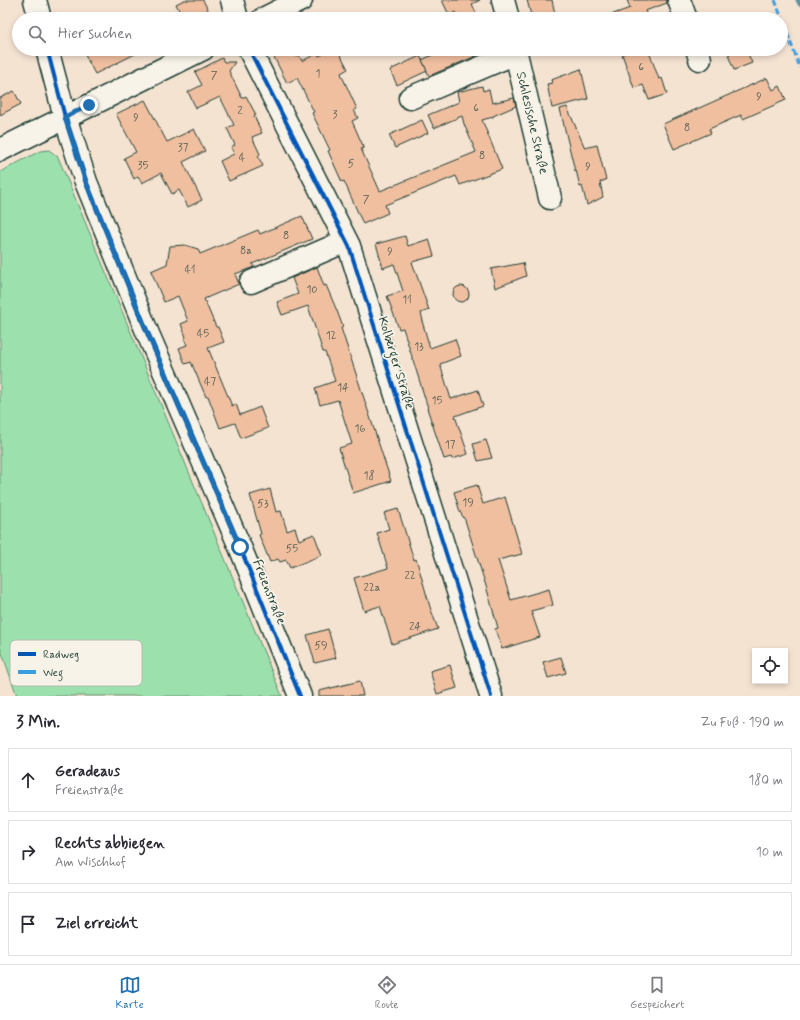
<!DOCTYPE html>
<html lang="de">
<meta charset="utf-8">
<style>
body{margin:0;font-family:Mynerve,sans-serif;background:#f7f7f7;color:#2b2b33}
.controls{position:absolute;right:12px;bottom:12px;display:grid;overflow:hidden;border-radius:0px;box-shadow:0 2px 6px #0003}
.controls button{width:36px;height:36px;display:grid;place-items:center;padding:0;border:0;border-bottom:1px solid #e1e1e2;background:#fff;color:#2b2b33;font:20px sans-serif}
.stop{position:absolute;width:12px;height:12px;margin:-9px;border:3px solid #1f6fb2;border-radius:50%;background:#fff}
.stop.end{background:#1f6fb2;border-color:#fff;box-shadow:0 1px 4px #0008}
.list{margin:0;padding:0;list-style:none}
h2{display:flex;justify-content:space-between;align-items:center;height:52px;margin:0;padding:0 16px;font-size:17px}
h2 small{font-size:13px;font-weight:400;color:#7c7c81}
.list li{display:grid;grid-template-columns:26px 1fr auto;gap:12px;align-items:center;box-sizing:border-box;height:64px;margin:0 8px 8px;padding:0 8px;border:1px solid #e1e1e2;border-radius:0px}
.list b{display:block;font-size:15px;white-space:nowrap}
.list p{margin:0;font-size:13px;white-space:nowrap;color:#7c7c81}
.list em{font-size:13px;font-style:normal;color:#7c7c81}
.icon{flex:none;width:22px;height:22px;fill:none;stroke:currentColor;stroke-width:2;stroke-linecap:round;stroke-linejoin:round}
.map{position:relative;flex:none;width:800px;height:696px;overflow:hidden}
.search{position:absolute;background:#fff;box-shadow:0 2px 6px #0003;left:12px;right:12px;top:12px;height:44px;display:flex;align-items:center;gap:10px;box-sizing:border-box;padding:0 14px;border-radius:22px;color:#7c7c81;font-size:15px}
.sheet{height:268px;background:#fff}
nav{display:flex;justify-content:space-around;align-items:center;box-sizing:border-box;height:56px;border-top:1px solid #e1e1e2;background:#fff;font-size:11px;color:#7c7c81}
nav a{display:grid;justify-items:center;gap:2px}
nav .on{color:#1f6fb2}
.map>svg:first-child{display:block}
</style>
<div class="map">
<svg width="800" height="696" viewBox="0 0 800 696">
<rect width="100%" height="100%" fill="#f5e3d2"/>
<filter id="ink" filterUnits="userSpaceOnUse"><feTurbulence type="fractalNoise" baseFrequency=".025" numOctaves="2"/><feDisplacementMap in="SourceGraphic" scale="8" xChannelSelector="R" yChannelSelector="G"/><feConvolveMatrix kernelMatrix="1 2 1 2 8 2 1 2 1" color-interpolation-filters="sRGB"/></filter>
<g filter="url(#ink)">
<path fill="#9ce1ad" stroke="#5e8f70" d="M 49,150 L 58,157 L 282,696 L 17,696 L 0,647 L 0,172 L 40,151 Z"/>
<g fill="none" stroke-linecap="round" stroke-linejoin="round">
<path stroke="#5e95a1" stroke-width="5" d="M 798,0 L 800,4"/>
</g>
<g fill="#f0bfa0" stroke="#1f3d34">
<path d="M 184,0 L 203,0 L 210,14 L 201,19 L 183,19 L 176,4 Z"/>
<path d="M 442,0 L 480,0 L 472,4 L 479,19 L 460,19 L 456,12 L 449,15 Z"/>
<path d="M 527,0 L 552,0 L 556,19 L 532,19 Z"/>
<path d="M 627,0 L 667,0 L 667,3 L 645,11 L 647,15 L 638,19 L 605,19 L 605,17 L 630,8 Z"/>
<path d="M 96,49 L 145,49 L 95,74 L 85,55 Z"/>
<path d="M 270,49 L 293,49 L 297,57 L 299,55 L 302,61 L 318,53 L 319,56 L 330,51 L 331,53 L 338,50 L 348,69 L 341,73 L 342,76 L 357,109 L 354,110 L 358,118 L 352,121 L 364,148 L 361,149 L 380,191 L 476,152 L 464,124 L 462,116 L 434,128 L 428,115 L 459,102 L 457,92 L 482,86 L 483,91 L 489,89 L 492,103 L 514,98 L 516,106 L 493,116 L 493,117 L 482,120 L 502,169 L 460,185 L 456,176 L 385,205 L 388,213 L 363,224 L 344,181 L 342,182 L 328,151 L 330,150 L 312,113 L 314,112 L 297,78 L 287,83 Z"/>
<path d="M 445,49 L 473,49 L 476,56 L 429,76 L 422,60 Z"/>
<path d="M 636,49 L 648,49 L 659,79 L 662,78 L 667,94 L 649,100 L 643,85 L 634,88 L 622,54 Z"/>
<path d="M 728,49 L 746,49 L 752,63 L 734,70 L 728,55 L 730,55 Z"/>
<path d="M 420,56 L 427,71 L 397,85 L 390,70 Z"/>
<path d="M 222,58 L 224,62 L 235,62 L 229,71 L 242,98 L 246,96 L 256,115 L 254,116 L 262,133 L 252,137 L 260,154 L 258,156 L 263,166 L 229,181 L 220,161 L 234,154 L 231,147 L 235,145 L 227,128 L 234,125 L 220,97 L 196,108 L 188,92 L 202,85 L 195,72 Z"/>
<path d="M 581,69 L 588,99 L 552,108 L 547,84 L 552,83 L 551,80 Z"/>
<path d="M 767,78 L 773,90 L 780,86 L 786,100 L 743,119 L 741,115 L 709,129 L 711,133 L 674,149 L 663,124 Z"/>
<path d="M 14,91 L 21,104 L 0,115 L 0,98 Z"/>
<path d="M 145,100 L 167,142 L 194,129 L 205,151 L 183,162 L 202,200 L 188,207 L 179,190 L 172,194 L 161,173 L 142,183 L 138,176 L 134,179 L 124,158 L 136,152 L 116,114 Z"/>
<path d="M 567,107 L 585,148 L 597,145 L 606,180 L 600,182 L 603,197 L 587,205 L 582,186 L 580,187 L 576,170 L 575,171 L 560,109 Z"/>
<path d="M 422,120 L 428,133 L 395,148 L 389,135 Z"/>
<path d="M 302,216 L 312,239 L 252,264 L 254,267 L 235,274 L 239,284 L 204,299 L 216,327 L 218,327 L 224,342 L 208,348 L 232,406 L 236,404 L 240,415 L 260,407 L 268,428 L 241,438 L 235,423 L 220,428 L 208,396 L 206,397 L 191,362 L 185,364 L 179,348 L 187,345 L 184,338 L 186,337 L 181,324 L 188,321 L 178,296 L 164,302 L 151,271 L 167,264 L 170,246 L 185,245 L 198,249 L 200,254 L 258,230 L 260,234 Z"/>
<path d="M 405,236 L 408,246 L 429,239 L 434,256 L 412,262 L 429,310 L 421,313 L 423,321 L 422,321 L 430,348 L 455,339 L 461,356 L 440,364 L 451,399 L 478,390 L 483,406 L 455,416 L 468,454 L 452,459 L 451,457 L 444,459 L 427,408 L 428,408 L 403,328 L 399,329 L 387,296 L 403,291 L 394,264 L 383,268 L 376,244 Z"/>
<path d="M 523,263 L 526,276 L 495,288 L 491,269 Z"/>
<path d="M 317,267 L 324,286 L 326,285 L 337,311 L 343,327 L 341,328 L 391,481 L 353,493 L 339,448 L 352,444 L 338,400 L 320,405 L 315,388 L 335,381 L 325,352 L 323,352 L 308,306 L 282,315 L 277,302 L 298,294 L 292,278 Z"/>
<circle cx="461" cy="294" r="8"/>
<path d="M 486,440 L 492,458 L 478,461 L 473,444 Z"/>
<path d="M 477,485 L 483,504 L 505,497 L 517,537 L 522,554 L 498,560 L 511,600 L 549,589 L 553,605 L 531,611 L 540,637 L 502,649 L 495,629 L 498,628 L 486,586 L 465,520 L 460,512 L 454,492 Z"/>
<path d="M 270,489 L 276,512 L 281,511 L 287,531 L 295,528 L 299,540 L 314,534 L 322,555 L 290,568 L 286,560 L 280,562 L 278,559 L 270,562 L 259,535 L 261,534 L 250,495 Z"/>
<path d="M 398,509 L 414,560 L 416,559 L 418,565 L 430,607 L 438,629 L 392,644 L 380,606 L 364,611 L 354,578 L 388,568 L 377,533 L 389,529 L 384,513 Z"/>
<path d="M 328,629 L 336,658 L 315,663 L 307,635 Z"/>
<path d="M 561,657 L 566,673 L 548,678 L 543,662 Z"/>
<path d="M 450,665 L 457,688 L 437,694 L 430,671 Z"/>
<path d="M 360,681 L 363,696 L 319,696 L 319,691 Z"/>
</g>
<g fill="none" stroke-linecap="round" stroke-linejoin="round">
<g stroke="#1f3d34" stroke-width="25">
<g id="minor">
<path d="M 35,0 L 40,19"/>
<path d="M 232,0 L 237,19"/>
<path d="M 503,0 L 508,19"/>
<path d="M 679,0 L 686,19"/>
<path d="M 263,19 L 301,0"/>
<path d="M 47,49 L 65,117 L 86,182 L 148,334 L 240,547 L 300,696"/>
<path d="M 249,49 L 349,246 L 491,696"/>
<path d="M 515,49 L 550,198"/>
<path d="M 697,49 L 700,59"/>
<path d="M 410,98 L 516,53"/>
<path d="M 0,150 L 203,49"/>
<path d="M 251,282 L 346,241"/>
</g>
</g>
<use href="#minor" stroke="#f7f3e8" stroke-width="22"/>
<path stroke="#3c9ee2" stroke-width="3" stroke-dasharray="6 3" stroke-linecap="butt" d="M 775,0 L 800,68"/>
<g stroke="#f7f3e8" stroke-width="6">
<g id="cycleway">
<path d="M 47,49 L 65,117 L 86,182 L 148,334 L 240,547 L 300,696"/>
<path d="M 249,49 L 349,246 L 491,696"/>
</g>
</g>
<use href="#cycleway" stroke="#0057b8" stroke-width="4"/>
</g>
</g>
<g fill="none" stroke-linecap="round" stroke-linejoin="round" filter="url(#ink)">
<path stroke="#1f6fb2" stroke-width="5" d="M 89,105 L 65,117 L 86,182 L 148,334 L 240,547"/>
</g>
<g text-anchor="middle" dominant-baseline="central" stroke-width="3.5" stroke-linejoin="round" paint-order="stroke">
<g font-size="11" fill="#535e4f">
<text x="641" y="67">6</text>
<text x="318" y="74">1</text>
<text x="214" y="76">7</text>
<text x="759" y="97">9</text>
<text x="476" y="108">6</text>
<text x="240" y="111">2</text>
<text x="335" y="115">3</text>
<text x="136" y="118">9</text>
<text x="687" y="128">8</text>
<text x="183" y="148">37</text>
<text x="482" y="156">8</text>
<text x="242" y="158">4</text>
<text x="351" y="164">5</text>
<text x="143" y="166">35</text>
<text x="588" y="167">9</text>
<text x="366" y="200">7</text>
<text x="286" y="236">8</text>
<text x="246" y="251">8a</text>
<text x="390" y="252">9</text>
<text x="190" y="270">41</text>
<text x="312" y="290">10</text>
<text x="407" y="300">11</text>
<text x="203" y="334">45</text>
<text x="331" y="336">12</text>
<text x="419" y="347">13</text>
<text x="210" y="382">47</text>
<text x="343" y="388">14</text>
<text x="437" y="401">15</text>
<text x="360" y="429">16</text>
<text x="450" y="445">17</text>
<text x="369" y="476">18</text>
<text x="468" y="503">19</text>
<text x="263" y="504">53</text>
<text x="292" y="549">55</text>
<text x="410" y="576">22</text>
<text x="372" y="588">22a</text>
<text x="415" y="627">24</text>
<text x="321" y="646">59</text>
</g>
<g font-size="13" fill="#1f3d34" stroke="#f7f3e8">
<text transform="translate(532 123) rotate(77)">Schlesische Straße</text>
<text transform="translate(396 363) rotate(73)">Kolberger Straße</text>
<text transform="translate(269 592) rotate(68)">Freienstraße</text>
</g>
</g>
<rect x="10" y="640" width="132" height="46" rx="6" fill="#f7f3e8" stroke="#b6bcb2" stroke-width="1"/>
<rect x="18" y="652" width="18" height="4" fill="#0057b8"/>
<rect x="18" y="670" width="18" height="4" fill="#3c9ee2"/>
<g font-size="11" fill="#1f3d34">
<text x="43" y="658">Radweg</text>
<text x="43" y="676">Weg</text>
</g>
</svg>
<div class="controls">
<button><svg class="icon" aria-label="locate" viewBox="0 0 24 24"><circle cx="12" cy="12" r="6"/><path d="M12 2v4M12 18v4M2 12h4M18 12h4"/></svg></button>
</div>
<div class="stop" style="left:240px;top:547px"></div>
<div class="stop end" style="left:89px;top:105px"></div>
<div class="search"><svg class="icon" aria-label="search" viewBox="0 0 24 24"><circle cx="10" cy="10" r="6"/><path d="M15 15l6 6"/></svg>Hier suchen</div>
</div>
<section class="sheet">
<h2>3 Min.<small>Zu Fuß · 190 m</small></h2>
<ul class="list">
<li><svg class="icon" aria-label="ahead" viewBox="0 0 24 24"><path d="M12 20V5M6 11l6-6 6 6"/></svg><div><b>Geradeaus</b><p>Freienstraße</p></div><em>180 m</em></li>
<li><svg class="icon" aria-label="right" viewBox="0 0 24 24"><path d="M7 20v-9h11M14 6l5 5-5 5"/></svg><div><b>Rechts abbiegen</b><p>Am Wischhof</p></div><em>10 m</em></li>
<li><svg class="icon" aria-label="arrive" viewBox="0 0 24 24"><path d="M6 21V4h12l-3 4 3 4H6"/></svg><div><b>Ziel erreicht</b></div></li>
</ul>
</section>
<nav>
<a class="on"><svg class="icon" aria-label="map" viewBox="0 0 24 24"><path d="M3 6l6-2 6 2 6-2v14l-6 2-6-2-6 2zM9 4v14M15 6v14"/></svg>Karte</a>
<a><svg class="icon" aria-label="directions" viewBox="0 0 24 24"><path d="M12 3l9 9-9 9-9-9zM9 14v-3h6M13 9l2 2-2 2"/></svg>Route</a>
<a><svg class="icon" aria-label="saved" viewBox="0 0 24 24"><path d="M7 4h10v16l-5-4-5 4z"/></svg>Gespeichert</a>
</nav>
